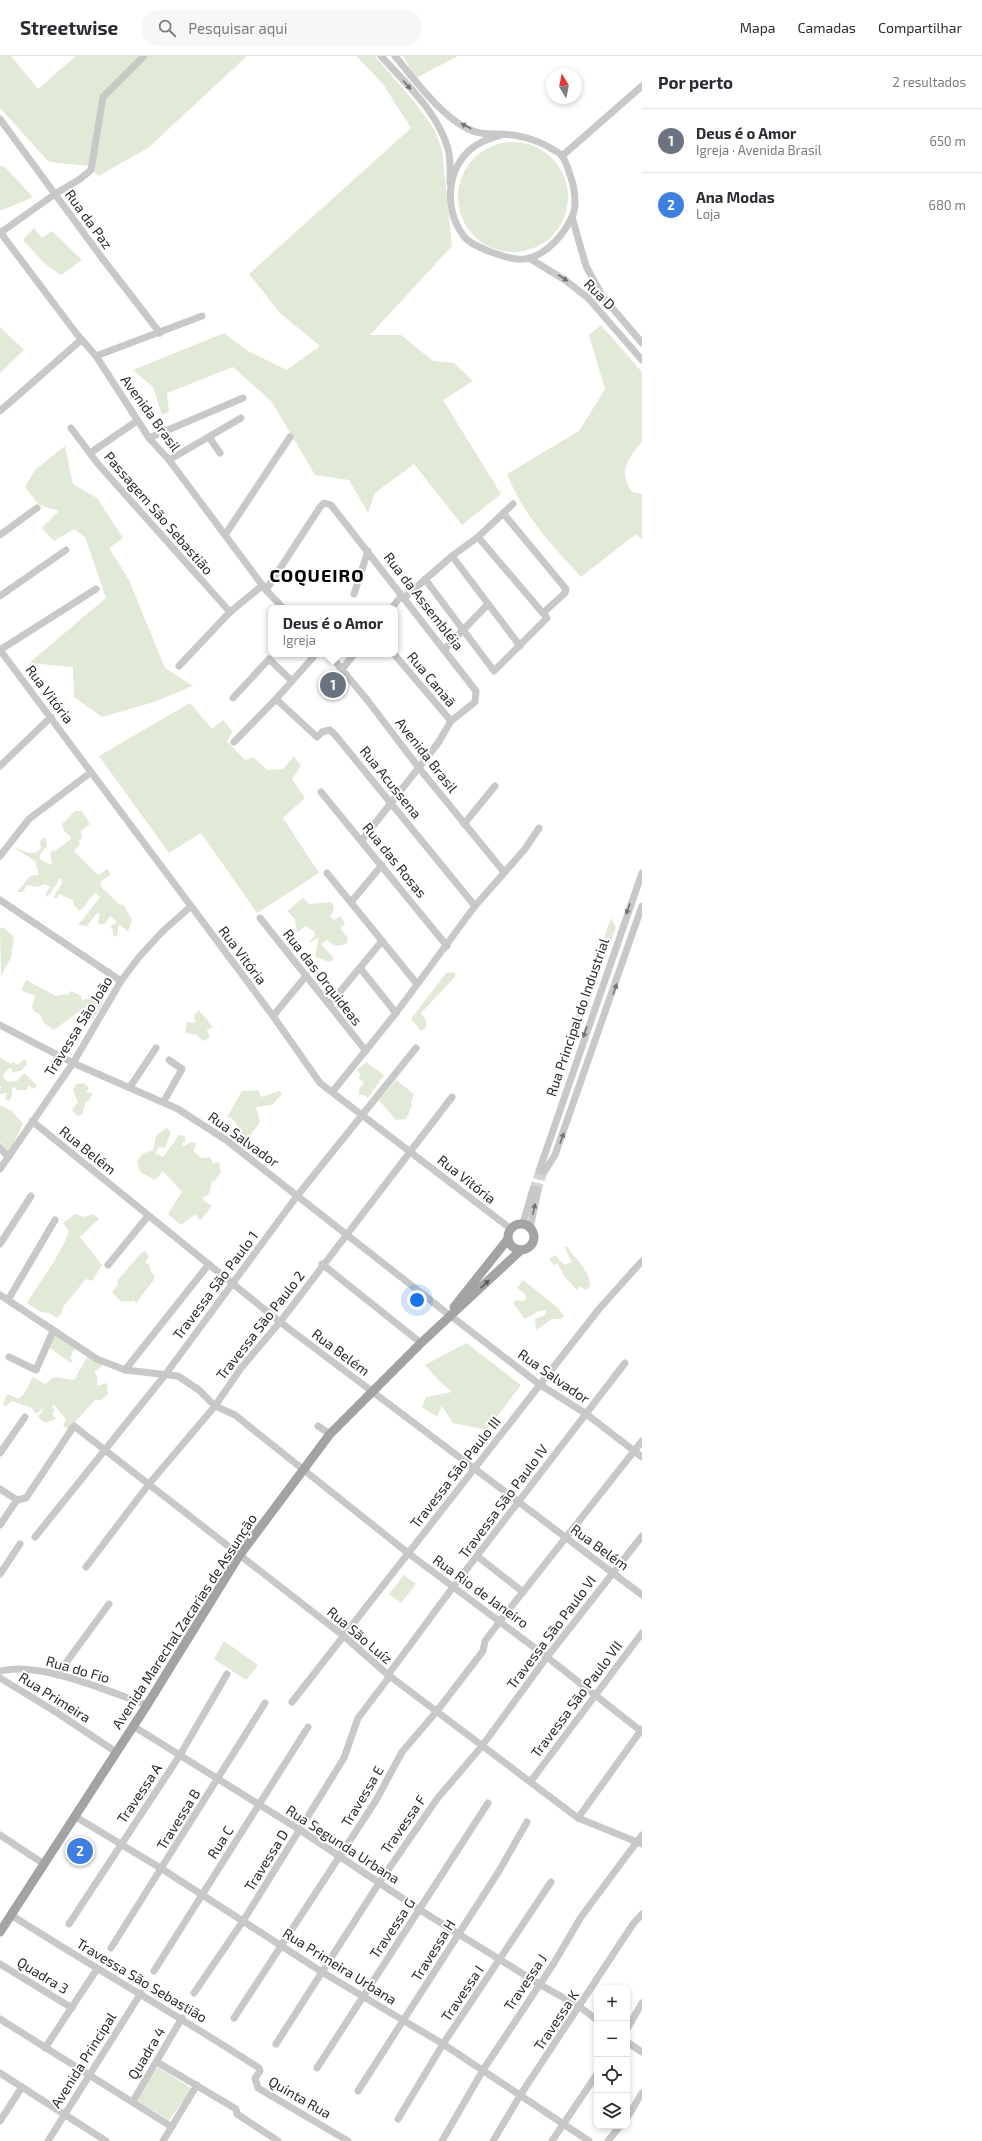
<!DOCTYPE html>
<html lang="pt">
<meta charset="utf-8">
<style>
body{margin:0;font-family:"Exo 2",sans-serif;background:#f7f7f7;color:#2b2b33}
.controls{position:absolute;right:12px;bottom:12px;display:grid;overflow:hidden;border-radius:8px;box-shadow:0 2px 6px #0003}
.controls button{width:36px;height:36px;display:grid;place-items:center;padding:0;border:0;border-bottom:1px solid #e1e1e2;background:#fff;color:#2b2b33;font:20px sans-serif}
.compass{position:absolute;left:546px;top:12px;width:36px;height:36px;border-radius:50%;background:#fff;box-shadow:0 2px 6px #0003;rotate:350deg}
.you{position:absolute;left:417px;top:1244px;width:14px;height:14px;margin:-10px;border:3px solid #fff;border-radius:50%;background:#1a73e8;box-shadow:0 0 0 6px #1a73e833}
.badge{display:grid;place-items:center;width:26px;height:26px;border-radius:50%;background:#ec2429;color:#fff;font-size:13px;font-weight:700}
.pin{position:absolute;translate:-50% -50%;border:2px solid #fff;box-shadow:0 1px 4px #0006}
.popup{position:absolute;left:268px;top:549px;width:130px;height:52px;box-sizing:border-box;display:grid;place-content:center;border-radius:8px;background:#fff;filter:drop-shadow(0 1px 3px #0005);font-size:13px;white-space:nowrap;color:#7c7c81}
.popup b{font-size:15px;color:#2b2b33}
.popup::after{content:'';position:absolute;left:50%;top:100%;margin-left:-8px;border:8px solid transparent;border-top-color:#fff}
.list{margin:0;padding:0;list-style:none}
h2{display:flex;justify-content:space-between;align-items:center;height:52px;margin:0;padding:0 16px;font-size:17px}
h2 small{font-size:13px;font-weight:400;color:#7c7c81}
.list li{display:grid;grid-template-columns:26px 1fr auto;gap:12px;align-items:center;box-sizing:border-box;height:64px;padding:0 16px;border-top:1px solid #e1e1e2}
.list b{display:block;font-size:15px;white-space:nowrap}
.list p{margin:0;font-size:13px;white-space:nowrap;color:#7c7c81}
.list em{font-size:13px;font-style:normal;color:#7c7c81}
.icon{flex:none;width:22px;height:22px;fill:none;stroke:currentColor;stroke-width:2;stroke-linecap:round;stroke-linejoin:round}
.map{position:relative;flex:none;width:642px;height:2085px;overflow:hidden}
header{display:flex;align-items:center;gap:24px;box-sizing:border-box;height:56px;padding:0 20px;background:#fff;border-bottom:1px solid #e1e1e2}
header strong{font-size:19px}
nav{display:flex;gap:22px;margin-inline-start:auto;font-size:14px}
.search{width:280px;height:36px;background:#f7f7f7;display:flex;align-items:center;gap:10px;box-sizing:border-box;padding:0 14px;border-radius:16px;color:#7c7c81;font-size:15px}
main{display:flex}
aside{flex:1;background:#fff}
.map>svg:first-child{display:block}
</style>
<header>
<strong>Streetwise</strong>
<div class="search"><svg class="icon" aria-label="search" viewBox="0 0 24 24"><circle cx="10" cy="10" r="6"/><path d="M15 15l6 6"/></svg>Pesquisar aqui</div>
<nav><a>Mapa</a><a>Camadas</a><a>Compartilhar</a></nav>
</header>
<main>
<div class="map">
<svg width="642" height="2085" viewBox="0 0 642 2085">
<rect width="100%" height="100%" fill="#fff"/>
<g fill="#e1ead7">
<path d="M 0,0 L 11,0 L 38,33 L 76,0 L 247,0 L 148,92 L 98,120 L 89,110 L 49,106 L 0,52 Z"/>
<path d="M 356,0 L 375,0 L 417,49 L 434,73 L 442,93 L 452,190 L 370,279 L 401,279 L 433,305 L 454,307 L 473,325 L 443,344 L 501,438 L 462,469 L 414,408 L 375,437 L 368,457 L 349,424 L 315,419 L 272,346 L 233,311 L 167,337 L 169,356 L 162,359 L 153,331 L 133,314 L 224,277 L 248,295 L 287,314 L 320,290 L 281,258 L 249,218 L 411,72 L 383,28 Z"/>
<path d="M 404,0 L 458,0 L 414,23 Z"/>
<circle cx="513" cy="141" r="55"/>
<path d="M 0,110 L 5,111 L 33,141 L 0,155 Z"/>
<path d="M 34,172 L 42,182 L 52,175 L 82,204 L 61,219 L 46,209 L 23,184 Z"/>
<path d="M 601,269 L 642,316 L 642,386 C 627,403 618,415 632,436 L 642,438 L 642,484 L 636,478 L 581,521 C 552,489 523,459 507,418 L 579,375 L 605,333 L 589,279 Z"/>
<path d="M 0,271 L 24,294 L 0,317 Z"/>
<path d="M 65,390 L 73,428 L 97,442 L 123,482 L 109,492 L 129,524 L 165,612 L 193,630 L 154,646 L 102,661 L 74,641 L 73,611 L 29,607 L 106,542 L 85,481 L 74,473 L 54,485 L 42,472 L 59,455 L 39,449 L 25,431 L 35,414 Z"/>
<path d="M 190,647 L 212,673 L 223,664 L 233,676 L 227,685 L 245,704 L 253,701 L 267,714 L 283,713 L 294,700 L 301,710 L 292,723 L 305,742 L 283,762 L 319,817 L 257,857 L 201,777 L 169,797 L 99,700 Z"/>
<path d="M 75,755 L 82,755 L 90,768 L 81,775 L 82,783 L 79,784 L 80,788 L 74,795 L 98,819 L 107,813 L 111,818 L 100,826 L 102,832 L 120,849 L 122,848 L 125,851 L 132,864 L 128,876 L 120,869 L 118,870 L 117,881 L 113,879 L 113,874 L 110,871 L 117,866 L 110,860 L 106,867 L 99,869 L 98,865 L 100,859 L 97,857 L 87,870 L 78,869 L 100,841 L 96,837 C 88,840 88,850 79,855 L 74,849 L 73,844 L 59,838 L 57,842 L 53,842 L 62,827 L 61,823 L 59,823 L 57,828 L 47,841 L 45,838 L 50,831 L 45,828 L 38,831 L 27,829 L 23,836 L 17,836 L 30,820 L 39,819 L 35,805 L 13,791 C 23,794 34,802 41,792 L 40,785 L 44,781 L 46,783 L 47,790 L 40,798 L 40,803 L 49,808 L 52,808 L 50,796 L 56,794 L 71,783 L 70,780 L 64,775 L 62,768 Z"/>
<path d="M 303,842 L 309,848 L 332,846 L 334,853 L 330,860 L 334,864 L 341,860 L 345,868 L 340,872 L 348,882 L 347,887 C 338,892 334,890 327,884 L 321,888 L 334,902 L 330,906 L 315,901 L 318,885 L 317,882 L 310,887 L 310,885 L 315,880 L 314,875 L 305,870 L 297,877 L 295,863 L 287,855 Z"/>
<path d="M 611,862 L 616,871 L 582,967 L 571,971 Z"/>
<path d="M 3,871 L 14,881 L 11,902 L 1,920 L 0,873 Z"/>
<path d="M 454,916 L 456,920 L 421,957 L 426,964 L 426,972 L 421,975 L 411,963 L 446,917 Z"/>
<path d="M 26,924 L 56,940 L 64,938 L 67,939 L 71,935 L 81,940 L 82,944 L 93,942 L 103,948 L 92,964 L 78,956 L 54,974 L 43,966 L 40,958 L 35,956 L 32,951 L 35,940 L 21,934 Z"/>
<path d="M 199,954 L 213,971 L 207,974 L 210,982 L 202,985 L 197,979 L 185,977 L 187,966 L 195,967 L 194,960 Z"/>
<path d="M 0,1002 L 11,1008 L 14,1006 L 18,1009 L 23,1004 L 26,1004 L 27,1008 L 22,1014 L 12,1017 L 12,1013 L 9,1012 L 3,1019 L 4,1022 L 8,1026 L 17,1025 L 25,1017 L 37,1030 L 34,1033 L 28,1029 L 27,1034 L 16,1034 L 15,1031 L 12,1032 L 12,1040 L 9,1045 L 5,1043 L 7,1037 L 0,1038 L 0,1032 L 2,1031 L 0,1030 Z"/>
<path d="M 366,1006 L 384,1019 L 368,1042 L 364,1039 L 359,1039 L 359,1033 L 364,1027 L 358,1022 L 361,1019 L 357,1014 Z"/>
<path d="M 396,1024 L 414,1038 L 411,1046 L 412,1050 L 406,1063 L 396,1064 L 379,1044 Z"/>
<path d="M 84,1027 L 89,1032 L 86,1036 L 93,1037 L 89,1044 L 86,1046 L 82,1059 L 77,1060 L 72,1054 L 78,1046 L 73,1034 L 76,1028 Z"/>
<path d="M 258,1034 L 261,1041 L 280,1035 L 282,1038 L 272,1049 L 256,1051 L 260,1066 L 249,1081 L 241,1083 C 237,1072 239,1064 227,1061 L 242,1035 Z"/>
<path d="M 0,1049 L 12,1055 L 23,1068 L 8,1098 L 0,1086 Z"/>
<path d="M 166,1072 L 171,1076 L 165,1092 L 159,1091 L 155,1097 L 163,1101 L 179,1079 L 185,1080 L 185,1086 L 182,1087 L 183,1090 L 192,1086 L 196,1087 L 194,1095 L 201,1102 L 211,1101 L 212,1107 L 219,1106 L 221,1115 L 215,1125 L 212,1126 L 209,1138 L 203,1142 L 204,1145 L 212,1150 L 200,1165 L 196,1159 L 194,1159 L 181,1169 L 168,1158 L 182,1136 L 163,1115 L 155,1124 L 140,1116 L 137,1106 L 142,1098 L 153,1094 L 156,1080 Z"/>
<path d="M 75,1158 L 85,1161 L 93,1158 L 99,1163 L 80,1181 L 102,1209 L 92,1225 L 86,1223 L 63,1251 L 62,1257 L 57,1262 L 49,1257 L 41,1256 L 27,1247 C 41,1224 59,1202 69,1176 L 63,1167 Z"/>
<path d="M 564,1191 L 567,1191 C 574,1201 591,1216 590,1230 L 586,1234 L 579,1230 L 577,1234 L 565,1221 L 557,1207 L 554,1209 L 549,1203 L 555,1199 L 564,1209 L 572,1206 Z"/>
<path d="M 146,1195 L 149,1201 L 145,1206 L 150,1210 L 151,1216 L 155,1220 L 153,1225 L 136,1247 L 133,1244 L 131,1246 L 129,1245 L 121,1246 L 112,1236 L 118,1229 L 117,1225 L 142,1196 Z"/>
<path d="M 523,1224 L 558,1252 L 564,1260 L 561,1263 L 552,1263 L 536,1274 L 535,1263 L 545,1259 L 546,1254 L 539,1255 L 525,1263 L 513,1247 L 516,1244 L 523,1245 L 526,1243 L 525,1238 L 517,1232 Z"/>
<path d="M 54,1277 L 75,1292 L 70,1302 L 73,1305 L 71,1307 L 48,1291 Z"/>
<path d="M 466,1287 L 521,1329 L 487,1374 L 453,1367 L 442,1350 L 437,1361 L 422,1351 L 426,1341 L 452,1336 L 438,1324 L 425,1309 Z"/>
<path d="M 87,1301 L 103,1308 L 103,1310 L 94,1316 L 97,1320 L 97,1330 L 107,1327 L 108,1338 L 101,1344 L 95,1344 L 68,1374 L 63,1369 L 66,1363 L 54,1349 L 52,1349 L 55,1354 L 52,1357 L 56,1363 L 45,1367 L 38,1361 L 45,1351 L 36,1358 L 32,1352 L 12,1345 L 6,1350 L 3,1349 L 7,1338 L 18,1343 L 24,1338 L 33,1321 L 45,1328 L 54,1321 L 74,1324 Z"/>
<path d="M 404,1519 L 416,1528 L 401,1547 L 389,1538 Z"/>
<path d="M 224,1585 L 258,1609 L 246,1624 L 214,1603 Z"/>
<path d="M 158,2011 L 192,2033 L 169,2064 L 136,2044 Z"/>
</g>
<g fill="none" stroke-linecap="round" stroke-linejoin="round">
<g stroke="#d5d5d5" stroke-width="7" stroke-dasharray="7 3.5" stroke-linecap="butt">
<path d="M 533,1133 L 539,1115"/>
<path d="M 538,1134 L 544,1116"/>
</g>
<g stroke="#c8c8c8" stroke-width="7">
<path d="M 381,0 C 406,28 438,56 448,93 C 451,103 450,116 450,127"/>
<path d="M 395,0 C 414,23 450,73 481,77 C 486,78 493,78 499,78"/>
<path d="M 0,63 L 102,202 L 160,277"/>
<path d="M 503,78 C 522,80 536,83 552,93 C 555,95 560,97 562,100 C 567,106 570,120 573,128 C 575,138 577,151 572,161 C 564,178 549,196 530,202 C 517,206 500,199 488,195 C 480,191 468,187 463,179 C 442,151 447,104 480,87 C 487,83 496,81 503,78 Z"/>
<path d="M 562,100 L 642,30"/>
<path d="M 572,161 L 586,210 L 603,241 L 642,287"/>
<path d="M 0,176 L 76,277 L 96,300 L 149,382 L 169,404 L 266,534 L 283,552"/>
<path d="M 0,177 L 55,138 L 80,123 L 91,114 L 103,41 L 144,0"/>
<path d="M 529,202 L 565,224 L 588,242 L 642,304"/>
<path d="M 96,300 L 202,260"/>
<path d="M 0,355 L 81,284"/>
<path d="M 71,372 L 98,408 L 230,556"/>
<path d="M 209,381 L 220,397"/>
<path d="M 149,382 L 243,342"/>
<path d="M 90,397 L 137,365"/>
<path d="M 169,404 L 241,362"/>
<path d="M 503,457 L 566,533 L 565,537 L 543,557"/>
<path d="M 0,479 L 37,452"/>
<path d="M 225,479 L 290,381"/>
<path d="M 452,500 L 520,590"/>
<path d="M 425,523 L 494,615 L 547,562 L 478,481"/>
<path d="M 266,534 L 320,451 L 324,447 L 331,449 L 476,635 L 475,646 L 451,665 L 438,687 L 362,784"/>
<path d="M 354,538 L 368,495"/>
<path d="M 0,540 L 66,494"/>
<path d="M 404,542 L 452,500 L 478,481 L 513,448"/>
<path d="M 392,552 L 401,540"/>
<path d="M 445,593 L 488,548"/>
<path d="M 0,594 L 273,960 L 320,1027 L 511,1173"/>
<path d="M 0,594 L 96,533"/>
<path d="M 329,598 L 368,645 L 419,712 L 504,816"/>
<path d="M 394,598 L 451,665"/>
<path d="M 179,610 L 230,556 L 263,529"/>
<path d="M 343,612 L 354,598"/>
<path d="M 233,642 L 269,603 L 292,625"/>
<path d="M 276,643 L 317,681 L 322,676 L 330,674 L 336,680 L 475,850"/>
<path d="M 234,686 L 276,643 L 316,598"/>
<path d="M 0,710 L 51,661"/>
<path d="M 321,736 L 447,890"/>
<path d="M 464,768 L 495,730"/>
<path d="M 0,800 L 29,763 L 90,717"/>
<path d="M 327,817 L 417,928"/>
<path d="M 0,844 L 121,925"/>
<path d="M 351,846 L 382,809"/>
<path d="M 260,862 L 366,995"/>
<path d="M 360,912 L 396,957"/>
<path d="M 329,949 L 382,885"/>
<path d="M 273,960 L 306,920"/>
<path d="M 0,969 L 73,1007 L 178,1053 L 226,1084 L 448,1258"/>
<path d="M 130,1031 L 156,992"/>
<path d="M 333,1035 L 396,957 L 475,850 L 525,793 L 539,772"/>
<path d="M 164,1045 L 182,1013 L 169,1004"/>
<path d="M 32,1065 L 280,1266 L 642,1539"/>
<path d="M 0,1092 L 8,1101"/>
<path d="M 0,1113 L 73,1007 L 121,925 L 139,901 L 163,875 L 190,851"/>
<path d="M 539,1115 L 642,817"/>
<path d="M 544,1116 L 555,1099 L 642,850"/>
<path d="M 523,1167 L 533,1133"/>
<path d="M 530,1172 L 538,1134"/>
<path d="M 0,1188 L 31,1140"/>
<path d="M 322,1208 L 421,1287"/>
<path d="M 108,1209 L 148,1160"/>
<path d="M 0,1239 L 97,1303 L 125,1314 L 178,1320 L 199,1334 L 215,1350 L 235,1359 L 408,1497 L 547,1601 L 642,1676"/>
<path d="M 8,1244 L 55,1164"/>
<path d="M 451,1260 L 539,1328 L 585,1357 L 642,1401"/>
<path d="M 9,1301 L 36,1314 L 53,1275"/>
<path d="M 125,1314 L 209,1208"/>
<path d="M 318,1370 L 330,1378"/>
<path d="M 0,1397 L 25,1361"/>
<path d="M 0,1433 L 17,1444"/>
<path d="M 17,1444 L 26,1442 L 74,1370 L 345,1581 L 387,1618 L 578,1762 L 642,1788"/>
<path d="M 0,1469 L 17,1444"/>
<path d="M 35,1481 L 165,1319 L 297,1140 L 416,992"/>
<path d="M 477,1500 L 523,1536"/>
<path d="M 86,1511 L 149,1428 L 215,1350 L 241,1312 L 280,1266 L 452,1041"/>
<path d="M 0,1518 L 20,1488"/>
<path d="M 0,1615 C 41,1605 107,1635 147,1649"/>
<path d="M 57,1619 L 109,1548"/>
<path d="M 388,1619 L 453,1531 L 625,1307"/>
<path d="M 0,1622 L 56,1656 L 116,1696"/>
<path d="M 292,1646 L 599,1253 L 642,1205"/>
<path d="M 133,1670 L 300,1774 L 420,1854 L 539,1928 L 580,1951 L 597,1964"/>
<path d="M 531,1725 L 642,1577"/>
<path d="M 76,1761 L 162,1813 L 322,1916 L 443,1988 L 589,2085"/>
<path d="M 578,1762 L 642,1673"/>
<path d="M 0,1779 L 44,1808"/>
<path d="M 11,1859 C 93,1911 177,1959 259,2012 L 260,2015 L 255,2022 L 258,2032 L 348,2085"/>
<path d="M 69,1868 L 180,1699 L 227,1618"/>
<path d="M 111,1892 L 265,1647"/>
<path d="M 0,1908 L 72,1952"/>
<path d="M 154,1915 L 308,1671"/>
<path d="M 194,1937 L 243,1865 L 344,1702 L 358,1662 L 390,1620"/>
<path d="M 234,1962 L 375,1746 L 402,1696 L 437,1655 L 483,1595 L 485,1585 L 500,1565 L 642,1385"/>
<path d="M 0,1963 L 172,2071"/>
<path d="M 627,1973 L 642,1947"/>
<path d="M 627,1986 L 642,1996"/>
<path d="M 276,1988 L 379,1827 L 437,1743 L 482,1690 L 547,1601 L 642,1480"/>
<path d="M 45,1992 L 97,1913"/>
<path d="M 157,2006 L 236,2053 L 237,2058 L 278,2085"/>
<path d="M 317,2012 L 488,1747"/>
<path d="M 0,2017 L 106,2085"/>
<path d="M 358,2035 L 499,1815 L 527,1766"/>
<path d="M 133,2045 L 182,1962"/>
<path d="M 627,2062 L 642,2037"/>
<path d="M 398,2063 L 443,1988 L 551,1826"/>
<path d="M 0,2065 L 22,2031"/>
<path d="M 48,2085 L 141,1937"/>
<path d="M 163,2085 L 197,2029"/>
<path d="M 442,2085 L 483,2014 L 554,1907 L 581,1861 L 642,1779"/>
<path d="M 493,2085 L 521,2038 L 633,1868 L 642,1858"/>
<path d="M 552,2085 L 597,2018"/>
<path d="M 608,2085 L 620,2070"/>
</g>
<g stroke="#a3a3a3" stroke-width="9">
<circle cx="521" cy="1181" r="13"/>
<path d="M 454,1251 L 508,1183"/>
<path d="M 0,1876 L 147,1649 L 239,1500 L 330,1378 L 421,1287 L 521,1194"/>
</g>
</g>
<defs><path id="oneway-solid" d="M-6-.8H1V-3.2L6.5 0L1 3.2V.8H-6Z"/></defs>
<g fill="#727272">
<use href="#oneway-solid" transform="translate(407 29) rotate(49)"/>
<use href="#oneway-solid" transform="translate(466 70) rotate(-152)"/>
<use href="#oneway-solid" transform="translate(563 222) rotate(33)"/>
<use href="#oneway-solid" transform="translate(628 853) rotate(110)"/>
<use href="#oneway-solid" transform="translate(615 933) rotate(-71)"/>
<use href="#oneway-solid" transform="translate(585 976) rotate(109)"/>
<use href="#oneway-solid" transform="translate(562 1082) rotate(-70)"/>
<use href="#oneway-solid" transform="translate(534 1153) rotate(-77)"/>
</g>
<use fill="#5b5b5b" href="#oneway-solid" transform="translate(485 1228) rotate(-43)"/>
<g text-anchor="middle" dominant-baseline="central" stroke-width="4" stroke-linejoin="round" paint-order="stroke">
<g font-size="14" fill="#2b2b2b" stroke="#fff">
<text transform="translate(89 163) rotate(54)">Rua da Paz</text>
<text transform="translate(600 238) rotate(45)">Rua D</text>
<text transform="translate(151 357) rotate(54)">Avenida Brasil</text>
<text transform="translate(159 457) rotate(49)">Passagem São Sebastião</text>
<text transform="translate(424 545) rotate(52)">Rua da Assembléia</text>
<text transform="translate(432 623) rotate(50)">Rua Canaã</text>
<text transform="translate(50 638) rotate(53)">Rua Vitória</text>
<text transform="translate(427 699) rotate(52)">Avenida Brasil</text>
<text transform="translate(391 726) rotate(51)">Rua Acussena</text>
<text transform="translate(395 804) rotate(51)">Rua das Rosas</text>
<text transform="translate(243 899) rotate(53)">Rua Vitória</text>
<text transform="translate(323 921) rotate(52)">Rua das Orquideas</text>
<text transform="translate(577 961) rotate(-71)">Rua Principal do Industrial</text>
<text transform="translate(78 970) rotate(-58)">Travessa São João</text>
<text transform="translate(244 1083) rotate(36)">Rua Salvador</text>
<text transform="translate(88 1094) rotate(39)">Rua Belém</text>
<text transform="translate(467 1123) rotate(38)">Rua Vitória</text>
<text transform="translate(215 1229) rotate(-53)">Travessa São Paulo 1</text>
<text transform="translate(260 1269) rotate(-52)">Travessa São Paulo 2</text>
<text transform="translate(341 1296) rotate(37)">Rua Belém</text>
<text transform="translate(554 1320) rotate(35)">Rua Salvador</text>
<text transform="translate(455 1416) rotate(-52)">Travessa São Paulo III</text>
<text transform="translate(503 1445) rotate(-53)">Travessa São Paulo IV</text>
<text transform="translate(600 1491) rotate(36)">Rua Belém</text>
<text transform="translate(481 1535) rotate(36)">Rua Rio de Janeiro</text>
<text transform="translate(184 1565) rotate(-57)">Avenida Marechal Zacarias de Assunção</text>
<text transform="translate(551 1576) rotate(-53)">Travessa São Paulo VI</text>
<text transform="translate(360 1579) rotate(40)">Rua São Luíz</text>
<text transform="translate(78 1613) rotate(16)">Rua do Fio</text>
<text transform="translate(55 1641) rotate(32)">Rua Primeira</text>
<text transform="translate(576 1643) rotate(-53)">Travessa São Paulo VII</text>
<text transform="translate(139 1737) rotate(-56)">Travessa A</text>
<text transform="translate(362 1740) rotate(-59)">Travessa E</text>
<text transform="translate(178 1763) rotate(-58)">Travessa B</text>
<text transform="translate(403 1768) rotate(-55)">Travessa F</text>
<text transform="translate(220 1786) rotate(-58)">Rua C</text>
<text transform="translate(343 1788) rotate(33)">Rua Segunda Urbana</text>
<text transform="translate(266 1804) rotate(-58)">Travessa D</text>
<text transform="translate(392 1872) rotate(-56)">Travessa G</text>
<text transform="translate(433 1894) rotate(-58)">Travessa H</text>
<text transform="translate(340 1910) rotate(32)">Rua Primeira Urbana</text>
<text transform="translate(43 1919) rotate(31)">Quadra 3</text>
<text transform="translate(142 1924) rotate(31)">Travessa São Sebastião</text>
<text transform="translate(525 1926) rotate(-56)">Travessa J</text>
<text transform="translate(462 1937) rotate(-56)">Travessa I</text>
<text transform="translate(556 1964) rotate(-56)">Travessa K</text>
<text transform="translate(146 1997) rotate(-59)">Quadra 4</text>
<text transform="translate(83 2004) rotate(-58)">Avenida Principal</text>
<text transform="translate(300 2041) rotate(30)">Quinta Rua</text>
</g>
<g font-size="18" font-weight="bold" letter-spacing="1" fill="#000" stroke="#fff">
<text x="317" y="519">COQUEIRO</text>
</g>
</g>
</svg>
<div class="controls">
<button>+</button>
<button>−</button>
<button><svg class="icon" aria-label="locate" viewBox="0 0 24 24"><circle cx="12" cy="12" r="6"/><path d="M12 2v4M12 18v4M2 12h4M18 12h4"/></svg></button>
<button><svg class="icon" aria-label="layers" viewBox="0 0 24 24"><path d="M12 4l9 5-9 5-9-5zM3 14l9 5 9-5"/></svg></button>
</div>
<svg class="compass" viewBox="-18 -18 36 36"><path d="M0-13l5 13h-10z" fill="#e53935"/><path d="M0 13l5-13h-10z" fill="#7c7c81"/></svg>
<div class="you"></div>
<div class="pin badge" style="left:333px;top:629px;background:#6b7280">1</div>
<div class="popup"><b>Deus é o Amor</b>Igreja</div>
<div class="pin badge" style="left:80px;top:1795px;background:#3f7fe0">2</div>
</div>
<aside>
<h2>Por perto<small>2 resultados</small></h2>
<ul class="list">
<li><span class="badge" style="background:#6b7280">1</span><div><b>Deus é o Amor</b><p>Igreja · Avenida Brasil</p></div><em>650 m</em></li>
<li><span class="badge" style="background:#3f7fe0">2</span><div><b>Ana Modas</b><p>Loja</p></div><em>680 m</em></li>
</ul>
</aside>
</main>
